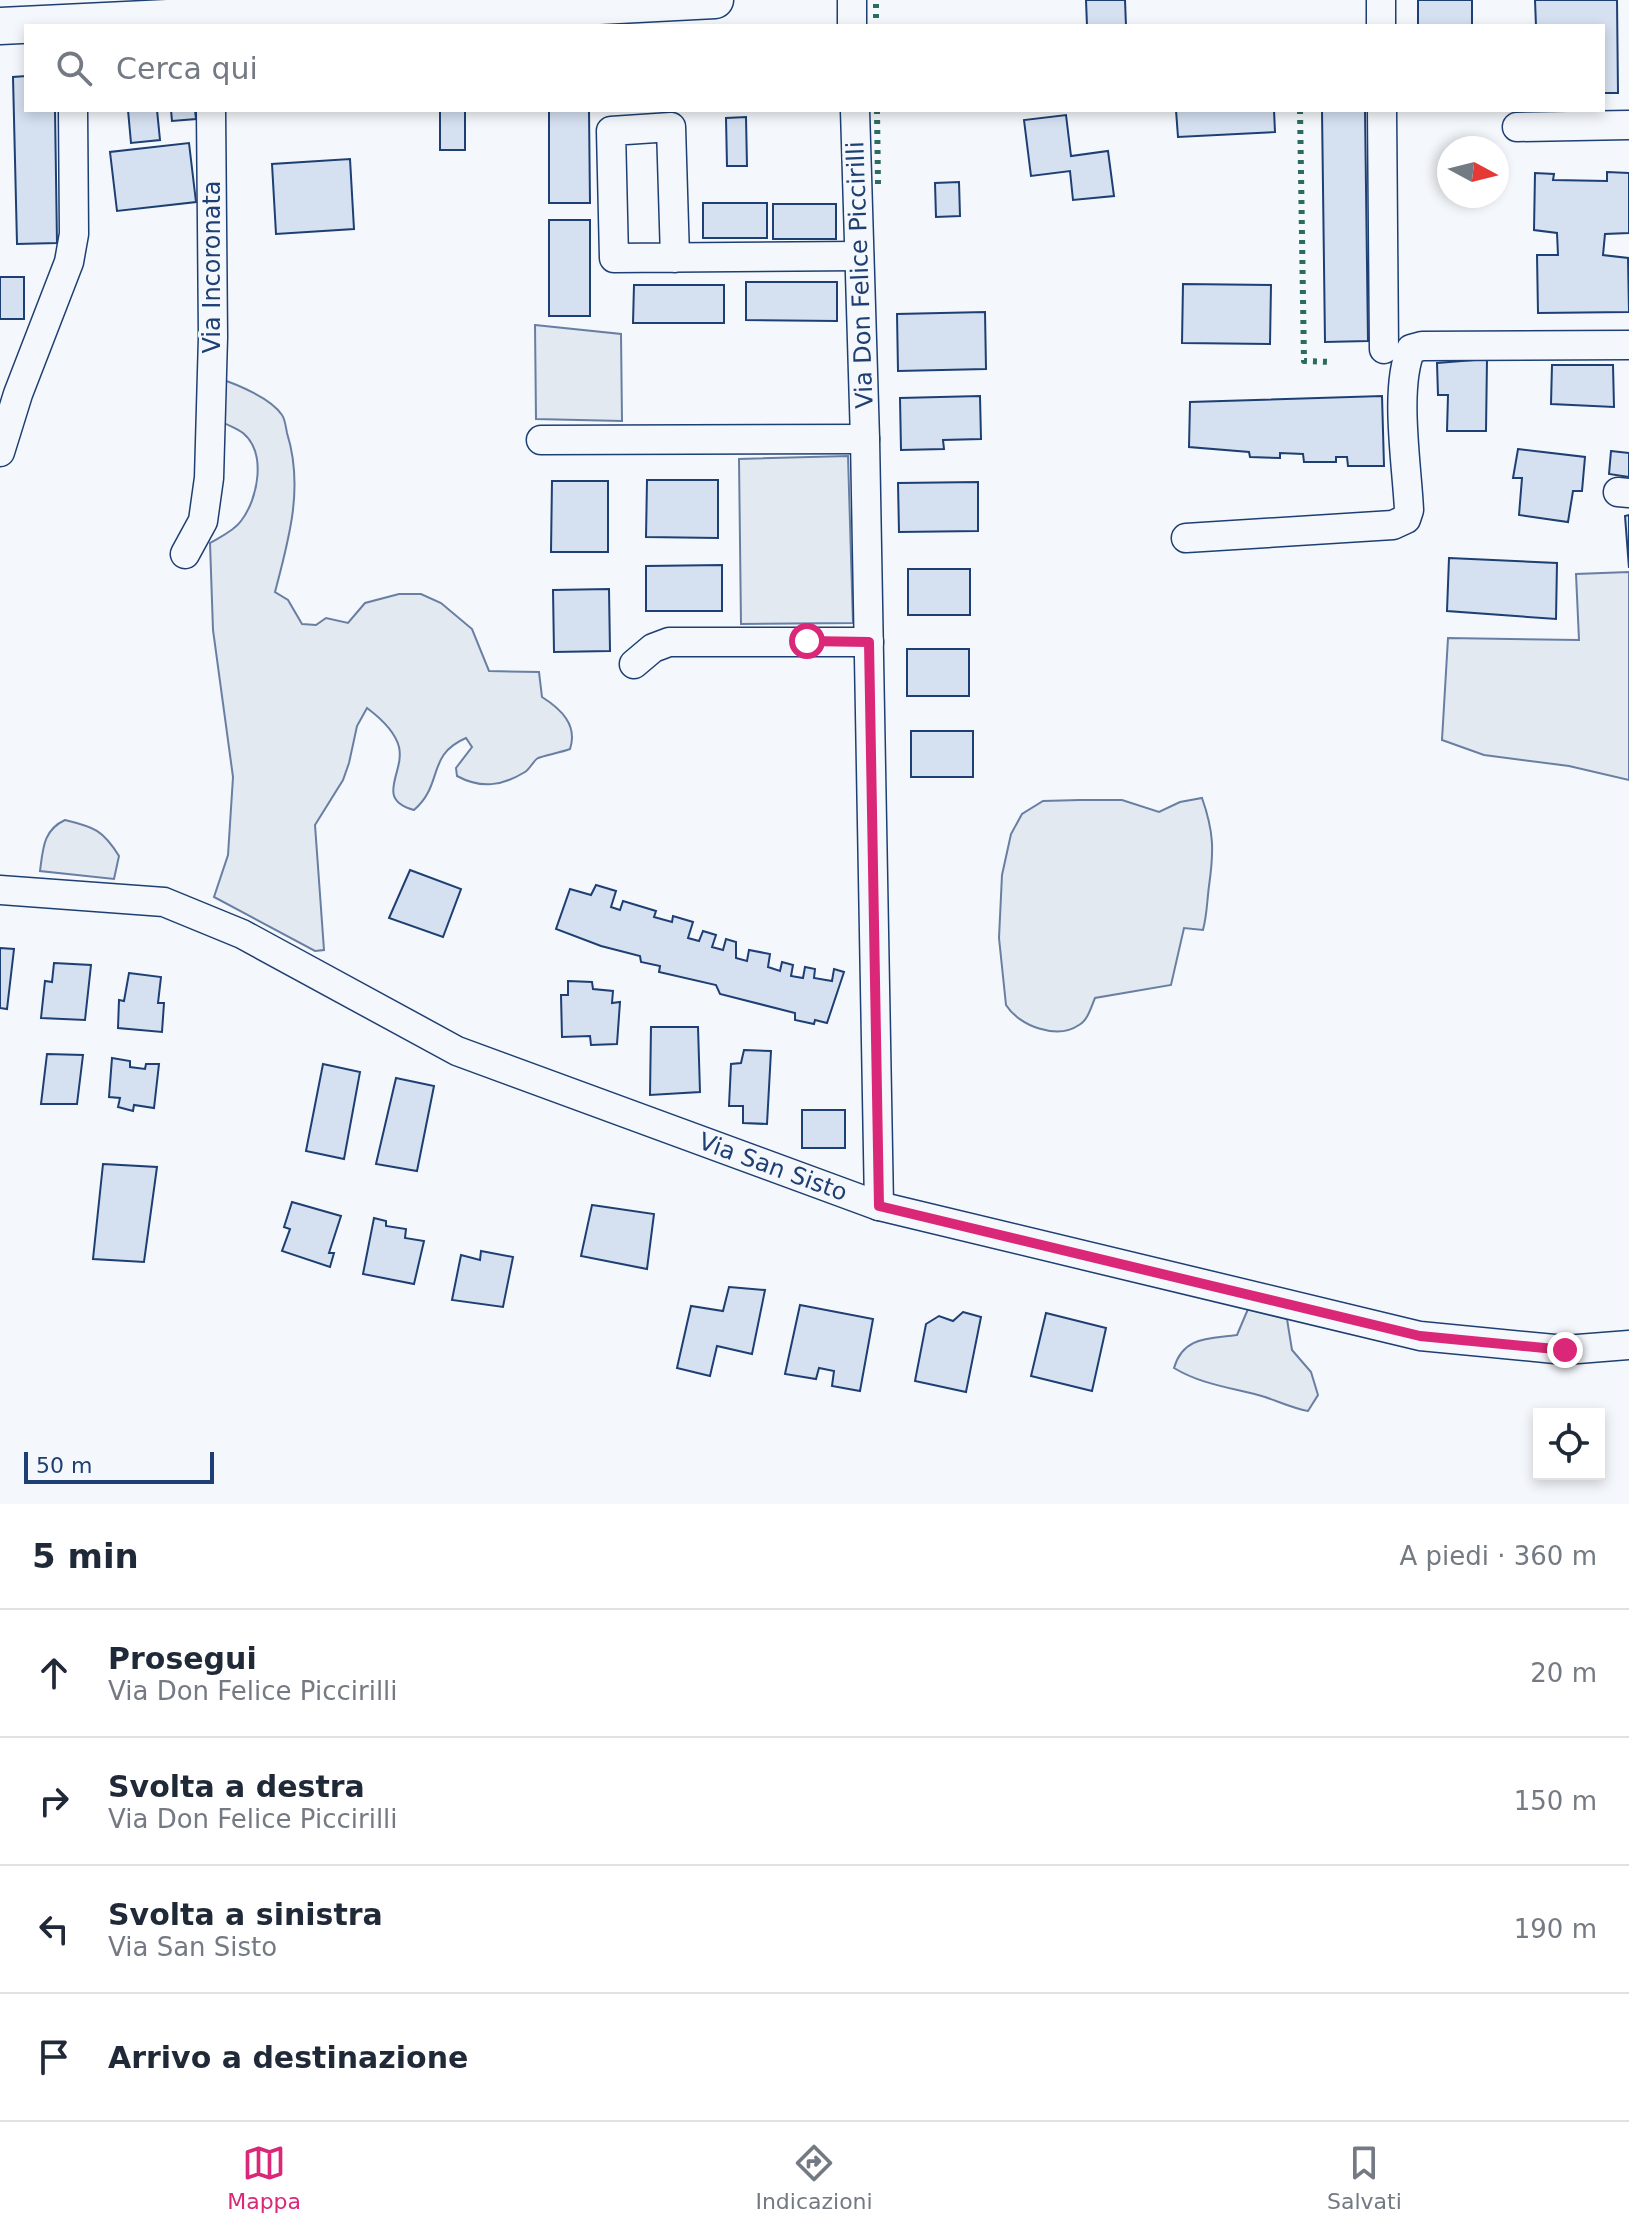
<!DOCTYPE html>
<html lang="it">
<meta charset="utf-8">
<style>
body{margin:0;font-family:"DejaVu Sans",sans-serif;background:#f6f6f7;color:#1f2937}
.controls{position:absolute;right:24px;bottom:24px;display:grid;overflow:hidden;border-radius:0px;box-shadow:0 4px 12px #0003}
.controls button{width:72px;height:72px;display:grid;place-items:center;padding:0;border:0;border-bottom:2px solid #e0e1e3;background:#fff;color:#1f2937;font:40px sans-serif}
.compass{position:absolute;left:1437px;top:136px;width:72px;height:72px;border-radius:50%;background:#fff;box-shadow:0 4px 12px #0003;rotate:97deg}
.scale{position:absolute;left:24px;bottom:20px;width:190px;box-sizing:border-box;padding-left:8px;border:4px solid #1d3f73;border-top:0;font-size:22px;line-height:28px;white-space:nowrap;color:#1d3f73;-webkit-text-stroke:6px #f4f7fb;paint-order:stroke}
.stop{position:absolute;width:24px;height:24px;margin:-18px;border:6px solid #db2777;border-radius:50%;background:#fff}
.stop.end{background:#db2777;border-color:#fff;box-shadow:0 2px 8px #0008}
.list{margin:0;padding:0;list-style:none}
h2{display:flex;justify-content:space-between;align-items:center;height:104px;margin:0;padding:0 32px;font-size:34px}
h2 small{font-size:26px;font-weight:400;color:#747a83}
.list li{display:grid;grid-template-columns:52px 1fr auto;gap:24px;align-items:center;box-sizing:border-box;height:128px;padding:0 32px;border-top:2px solid #e0e1e3}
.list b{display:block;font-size:30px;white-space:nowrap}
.list p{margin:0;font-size:26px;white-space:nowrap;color:#747a83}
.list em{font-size:26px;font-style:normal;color:#747a83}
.icon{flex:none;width:44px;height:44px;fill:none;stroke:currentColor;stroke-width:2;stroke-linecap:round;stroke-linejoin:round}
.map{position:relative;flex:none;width:1629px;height:1504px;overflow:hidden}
.search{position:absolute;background:#fff;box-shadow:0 4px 12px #0003;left:24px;right:24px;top:24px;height:88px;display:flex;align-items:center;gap:20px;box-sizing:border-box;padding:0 28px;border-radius:0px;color:#747a83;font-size:30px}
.sheet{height:616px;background:#fff}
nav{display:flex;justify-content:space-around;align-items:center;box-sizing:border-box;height:112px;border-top:2px solid #e0e1e3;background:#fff;font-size:22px;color:#747a83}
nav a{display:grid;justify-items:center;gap:4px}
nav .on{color:#db2777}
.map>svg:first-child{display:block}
</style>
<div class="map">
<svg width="1629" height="1504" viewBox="0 0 1629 1504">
<rect width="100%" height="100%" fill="#f4f7fb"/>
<g fill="#e3e9f0" stroke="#687fa3" stroke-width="2">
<path d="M 535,325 L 621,334 L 622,421 L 536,419 Z"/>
<path d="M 218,378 C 236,384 271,398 282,415 C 285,419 286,428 287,433 C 304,487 289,539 275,592 L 288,600 L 302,624 L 316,625 L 326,618 L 348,623 L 365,603 L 399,594 L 421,594 L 441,603 L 472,629 L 489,671 L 539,672 L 542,697 C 561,709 578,725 570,749 C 562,752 543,756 538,758 C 533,761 530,769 525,772 C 502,786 481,789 457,776 L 456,768 L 472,747 L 466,738 C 426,755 444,784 414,810 C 374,799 405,773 399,747 C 395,731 379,717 367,708 L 357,726 L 349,763 L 343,780 L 315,825 L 324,950 L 315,951 L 214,897 L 228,855 L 233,777 L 213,630 L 210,543 C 220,537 234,531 241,521 C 258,499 267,453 243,433 C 237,428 227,425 220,421 Z"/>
<path d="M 848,456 L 853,623 L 741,624 L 739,459 Z"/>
<path d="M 1629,572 L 1629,780 L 1569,766 L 1484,755 L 1442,740 L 1448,638 L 1579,640 L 1576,574 Z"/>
<path d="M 1202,798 C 1214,832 1214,851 1209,886 C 1207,901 1207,915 1203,930 L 1184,928 L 1171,985 L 1095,998 C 1091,1007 1088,1020 1079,1025 C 1057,1040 1019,1026 1006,1005 L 999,938 L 1002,875 L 1011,834 L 1022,814 L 1043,801 L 1080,800 L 1122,800 L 1159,812 L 1180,802 Z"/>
<path d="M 65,820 C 94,827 103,830 119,856 L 114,879 L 40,871 C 43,849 43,830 65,820 Z"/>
<path d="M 1248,1309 L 1287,1319 L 1292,1350 L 1311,1372 L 1318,1395 L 1308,1411 C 1292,1408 1280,1402 1265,1397 C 1234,1388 1202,1385 1174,1368 C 1183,1336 1209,1339 1237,1335 Z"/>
</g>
<g fill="#d5e0f0" stroke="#1d3f73" stroke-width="2">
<path d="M 1086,0 L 1125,0 L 1126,26 L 1087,26 Z"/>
<rect x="1418" y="0" width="54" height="26"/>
<path d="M 1535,0 L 1617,0 L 1618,93 L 1603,93 L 1603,26 L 1536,26 Z"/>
<path d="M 26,76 L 26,110 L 55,110 L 57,243 L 17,244 L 13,77 Z"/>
<path d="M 128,110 L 157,110 L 160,140 L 131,143 Z"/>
<path d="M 171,110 L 195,110 L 196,119 L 172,121 Z"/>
<rect x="440" y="110" width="25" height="40"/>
<path d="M 549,110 L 589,110 L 590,203 L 549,203 Z"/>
<path d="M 1176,110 L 1274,110 L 1275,132 L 1178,137 Z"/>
<path d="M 1322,110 L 1365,110 L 1368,341 L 1325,342 Z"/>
<path d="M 1066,115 L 1071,156 L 1108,151 L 1114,196 L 1073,200 L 1070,171 L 1031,176 L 1024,120 Z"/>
<path d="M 746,117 L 747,166 L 727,166 L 726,118 Z"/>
<path d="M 189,143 L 196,202 L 117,211 L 110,152 Z"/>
<path d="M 350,159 L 354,229 L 276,234 L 272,164 Z"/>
<path d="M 1607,172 L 1629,173 L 1629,233 L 1605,234 L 1603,255 L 1628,258 L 1629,312 L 1538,313 L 1537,255 L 1558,255 L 1557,233 L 1534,230 L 1535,173 L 1554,174 L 1553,180 L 1607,181 Z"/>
<path d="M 959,182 L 960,216 L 936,217 L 935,183 Z"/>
<rect x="703" y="203" width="64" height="35"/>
<rect x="773" y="204" width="63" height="35"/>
<rect x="549" y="220" width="41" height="96"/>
<rect x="0" y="277" width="24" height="42"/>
<path d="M 746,282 L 837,282 L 837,321 L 746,320 Z"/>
<path d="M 1183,284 L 1271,285 L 1270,344 L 1182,343 Z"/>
<path d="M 634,285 L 724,285 L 724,323 L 633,323 Z"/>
<path d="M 985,312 L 986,369 L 898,371 L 897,314 Z"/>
<path d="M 1487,359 L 1486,431 L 1447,431 L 1448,395 L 1438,395 L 1437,363 Z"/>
<path d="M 1552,365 L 1613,365 L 1614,407 L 1551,404 Z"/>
<path d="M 980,396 L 981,439 L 943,440 L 944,449 L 901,450 L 900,398 Z"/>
<path d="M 1382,396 L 1384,466 L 1348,466 L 1347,457 L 1336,457 L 1336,462 L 1304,462 L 1303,454 L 1280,453 L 1280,458 L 1250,457 L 1249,452 L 1189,447 L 1190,402 Z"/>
<path d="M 1518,449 L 1585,457 L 1582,491 L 1573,491 L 1568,522 L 1519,515 L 1522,478 L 1513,478 Z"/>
<path d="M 1611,451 L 1629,453 L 1629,477 L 1609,474 Z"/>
<path d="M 647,480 L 718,480 L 718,538 L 646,537 Z"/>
<path d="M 552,481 L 608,481 L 608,552 L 551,552 Z"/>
<path d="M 978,482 L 978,531 L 899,532 L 898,483 Z"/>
<path d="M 1629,515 L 1629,568 L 1625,516 Z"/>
<path d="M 1449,558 L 1557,563 L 1556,619 L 1447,611 Z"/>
<path d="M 722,565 L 722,611 L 646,611 L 646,566 Z"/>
<rect x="908" y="569" width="62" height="46"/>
<path d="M 609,589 L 610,651 L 554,652 L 553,590 Z"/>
<rect x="907" y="649" width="62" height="47"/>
<rect x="911" y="731" width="62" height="46"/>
<path d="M 410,870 L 461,889 L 443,937 L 389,918 Z"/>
<path d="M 596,885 L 616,891 L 611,907 L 620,910 L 623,901 L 656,911 L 654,917 L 672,922 L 673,916 L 693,922 L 688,938 L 699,941 L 703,931 L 716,935 L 712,947 L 723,950 L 726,939 L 736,942 L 736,958 L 747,961 L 749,950 L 770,954 L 768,967 L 780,971 L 782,962 L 793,965 L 791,976 L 803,978 L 805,967 L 815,969 L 814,978 L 832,981 L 834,969 L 844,972 L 827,1023 L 815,1020 L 814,1024 L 795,1020 L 795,1013 L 720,994 L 716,985 L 659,972 L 660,966 L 641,962 L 640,956 L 601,946 L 556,929 L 570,889 L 591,895 Z"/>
<path d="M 0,948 L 14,949 L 7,1009 L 0,1008 Z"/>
<path d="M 54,963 L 91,965 L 85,1020 L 41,1018 L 45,981 L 52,982 Z"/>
<path d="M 129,973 L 161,977 L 158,1003 L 164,1003 L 162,1032 L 118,1028 L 119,1000 L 124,1001 Z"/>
<path d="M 568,981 L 592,982 L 593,989 L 613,991 L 612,1003 L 620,1002 L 617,1044 L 591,1045 L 590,1036 L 562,1037 L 561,995 L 568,995 Z"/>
<path d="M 651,1027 L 698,1027 L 700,1092 L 650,1095 Z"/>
<path d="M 744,1050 L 771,1051 L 767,1124 L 743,1123 L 743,1106 L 729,1106 L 731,1064 L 741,1063 Z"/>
<path d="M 47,1054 L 83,1055 L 77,1104 L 41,1104 Z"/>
<path d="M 112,1058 L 130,1061 L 130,1067 L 145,1069 L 146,1064 L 159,1064 L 154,1108 L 134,1105 L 133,1111 L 118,1107 L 120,1098 L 109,1097 Z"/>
<path d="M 323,1064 L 360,1072 L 344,1159 L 306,1151 Z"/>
<path d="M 396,1078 L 434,1086 L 417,1171 L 376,1164 Z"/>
<rect x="802" y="1110" width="43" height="38"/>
<path d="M 103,1164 L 157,1167 L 144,1262 L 93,1259 Z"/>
<path d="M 292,1202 L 341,1216 L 329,1253 L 334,1253 L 330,1267 L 282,1251 L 290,1229 L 284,1227 Z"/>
<path d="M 592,1205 L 654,1214 L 647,1269 L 581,1256 Z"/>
<path d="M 374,1218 L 386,1221 L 386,1226 L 406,1229 L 405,1238 L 424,1241 L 414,1284 L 363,1274 Z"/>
<path d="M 481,1251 L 513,1257 L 503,1307 L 452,1300 L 461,1255 L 480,1260 Z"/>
<path d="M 729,1287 L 765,1290 L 752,1354 L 717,1346 L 710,1376 L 677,1368 L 691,1306 L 723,1311 Z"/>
<path d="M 800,1305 L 873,1319 L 860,1391 L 832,1386 L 834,1371 L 819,1368 L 816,1379 L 785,1374 Z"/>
<path d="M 963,1312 L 981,1317 L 966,1392 L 915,1381 L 926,1324 L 939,1316 L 953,1321 Z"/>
<path d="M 1046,1313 L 1106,1328 L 1092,1391 L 1031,1376 Z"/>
</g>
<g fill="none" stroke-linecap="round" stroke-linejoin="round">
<g stroke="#1d3f73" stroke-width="31">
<g id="minor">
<path d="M 852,0 L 852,26"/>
<path d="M 1381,0 L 1381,26"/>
<path d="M 855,110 L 865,439 L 879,1206"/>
<path d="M 1382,110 L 1384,349"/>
<path d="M 1517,127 L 1629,125"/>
<path d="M 675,258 L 671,127 L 611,131 L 614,258 L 859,256"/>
<path d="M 541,440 L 865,439"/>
<path d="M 0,452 L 18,394 L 69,262 L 74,234 L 73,110"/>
<path d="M 1618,492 L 1629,493"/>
<path d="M 1186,538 L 1393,525 L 1406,519 L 1409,510 C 1407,466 1394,388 1411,349 L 1422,346 L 1629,345"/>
<path d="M 185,554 L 203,521 L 209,478 L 213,337 L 211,110"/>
<path d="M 634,664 L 653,648 L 669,642 L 869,642"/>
<path d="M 0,890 L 164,902 L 242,934 L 457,1051 L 879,1206 L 1420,1336 L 1565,1350 L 1629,1345"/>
</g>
</g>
<g stroke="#1d3f73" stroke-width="39">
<path id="major" d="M 0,26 L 209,16 L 404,16 L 715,0"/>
</g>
<use href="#minor" stroke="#f4f7fb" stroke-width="28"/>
<use href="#major" stroke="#f4f7fb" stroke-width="36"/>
<g stroke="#2c6c60" stroke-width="6" stroke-dasharray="4 6" stroke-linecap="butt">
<path d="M 876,4 L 876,26"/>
<path d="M 877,110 L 878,184"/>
<path d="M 1300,110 L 1304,361 L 1332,362"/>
</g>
</g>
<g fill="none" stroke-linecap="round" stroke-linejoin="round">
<path stroke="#db2777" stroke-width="10" d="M 807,641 L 869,642 L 879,1206 L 1420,1336 L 1565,1350"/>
</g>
<g text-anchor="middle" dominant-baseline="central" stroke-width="6" stroke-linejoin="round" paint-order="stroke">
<g font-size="24" fill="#1d3f73" stroke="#f4f7fb">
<text transform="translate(212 267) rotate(-90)">Via Incoronata</text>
<text transform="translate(860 275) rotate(-92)">Via Don Felice Piccirilli</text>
<text transform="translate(773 1167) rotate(20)">Via San Sisto</text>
</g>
</g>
</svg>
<div class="controls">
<button><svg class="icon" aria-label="locate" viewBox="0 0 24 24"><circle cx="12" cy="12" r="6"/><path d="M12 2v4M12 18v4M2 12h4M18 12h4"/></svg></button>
</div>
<svg class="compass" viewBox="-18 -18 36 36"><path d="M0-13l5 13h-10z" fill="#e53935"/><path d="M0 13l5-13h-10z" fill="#747a83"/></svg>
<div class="scale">50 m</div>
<div class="stop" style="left:807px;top:641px"></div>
<div class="stop end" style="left:1565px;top:1350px"></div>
<div class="search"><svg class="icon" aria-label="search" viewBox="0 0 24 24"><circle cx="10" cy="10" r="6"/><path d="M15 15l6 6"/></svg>Cerca qui</div>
</div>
<section class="sheet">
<h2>5 min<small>A piedi · 360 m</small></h2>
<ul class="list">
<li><svg class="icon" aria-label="ahead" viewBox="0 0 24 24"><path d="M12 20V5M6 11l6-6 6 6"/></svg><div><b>Prosegui</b><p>Via Don Felice Piccirilli</p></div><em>20 m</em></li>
<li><svg class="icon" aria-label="right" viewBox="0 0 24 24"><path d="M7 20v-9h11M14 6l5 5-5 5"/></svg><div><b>Svolta a destra</b><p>Via Don Felice Piccirilli</p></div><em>150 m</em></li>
<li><svg class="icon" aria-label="left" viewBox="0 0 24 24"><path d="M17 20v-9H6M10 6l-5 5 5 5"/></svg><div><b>Svolta a sinistra</b><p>Via San Sisto</p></div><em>190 m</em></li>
<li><svg class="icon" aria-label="arrive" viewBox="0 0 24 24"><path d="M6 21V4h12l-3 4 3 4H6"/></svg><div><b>Arrivo a destinazione</b></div></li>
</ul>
</section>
<nav>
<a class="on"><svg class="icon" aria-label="map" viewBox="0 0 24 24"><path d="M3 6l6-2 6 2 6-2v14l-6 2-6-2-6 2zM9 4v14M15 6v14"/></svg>Mappa</a>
<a><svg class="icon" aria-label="directions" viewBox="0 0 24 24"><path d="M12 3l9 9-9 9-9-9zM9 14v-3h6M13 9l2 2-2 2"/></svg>Indicazioni</a>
<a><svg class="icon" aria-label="saved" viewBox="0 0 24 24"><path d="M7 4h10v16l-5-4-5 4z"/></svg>Salvati</a>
</nav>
